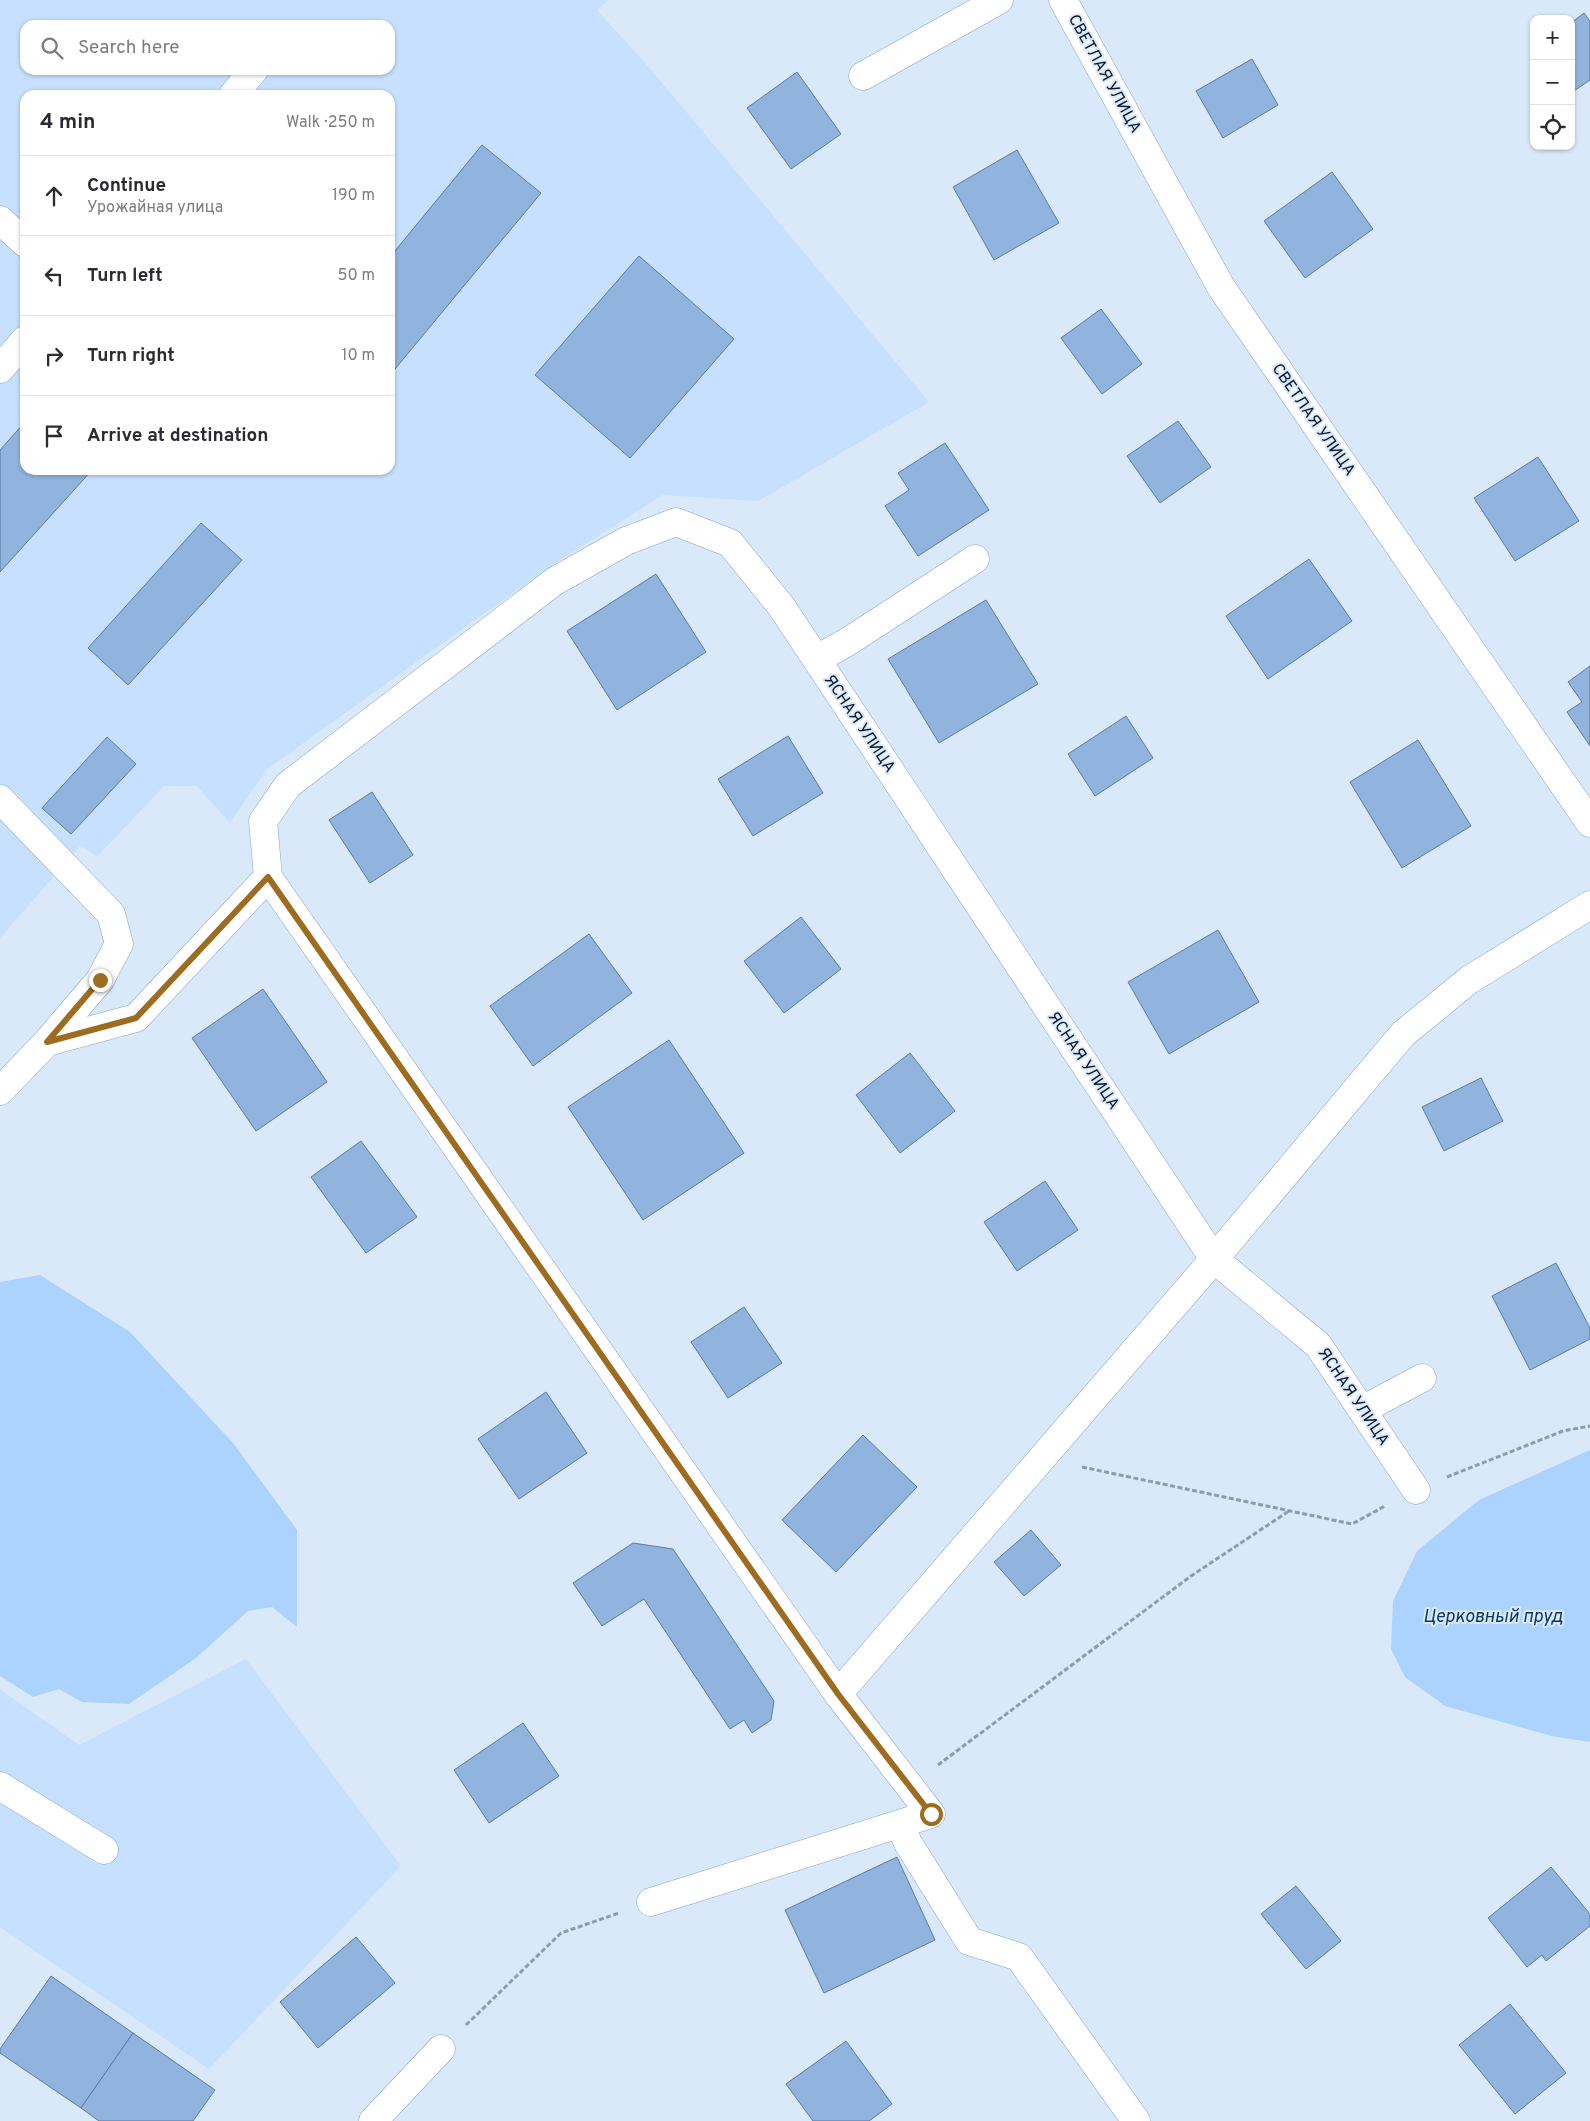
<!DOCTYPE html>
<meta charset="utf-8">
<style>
body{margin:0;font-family:Overpass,sans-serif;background:#f2f2f3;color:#2b2b33}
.controls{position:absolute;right:15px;top:15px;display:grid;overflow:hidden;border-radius:10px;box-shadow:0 1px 4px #0004}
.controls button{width:45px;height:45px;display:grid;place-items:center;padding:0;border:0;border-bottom:1px solid #e1e1e2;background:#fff;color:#2b2b33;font:25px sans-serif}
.stop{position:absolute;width:15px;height:15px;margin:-11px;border:4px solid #9e6c21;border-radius:50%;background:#fff}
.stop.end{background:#9e6c21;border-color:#fff;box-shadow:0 1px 5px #0008}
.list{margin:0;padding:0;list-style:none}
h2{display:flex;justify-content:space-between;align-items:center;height:65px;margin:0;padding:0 20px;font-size:21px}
h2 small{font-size:16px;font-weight:400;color:#7c7c81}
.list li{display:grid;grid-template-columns:32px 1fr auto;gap:15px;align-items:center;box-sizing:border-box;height:80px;padding:0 20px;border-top:1px solid #e1e1e2}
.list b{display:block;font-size:19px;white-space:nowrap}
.list p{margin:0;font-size:16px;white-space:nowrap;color:#7c7c81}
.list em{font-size:16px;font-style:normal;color:#7c7c81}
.icon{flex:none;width:28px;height:28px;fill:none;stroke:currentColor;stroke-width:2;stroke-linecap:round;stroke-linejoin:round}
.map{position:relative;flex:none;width:1590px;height:2121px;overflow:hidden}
.search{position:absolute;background:#fff;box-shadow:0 1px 4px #0004;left:20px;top:20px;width:375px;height:55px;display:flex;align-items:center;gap:12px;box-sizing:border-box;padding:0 18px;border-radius:15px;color:#7c7c81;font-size:19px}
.panel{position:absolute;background:#fff;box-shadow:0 1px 4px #0004;left:20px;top:90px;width:375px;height:385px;border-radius:15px}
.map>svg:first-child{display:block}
</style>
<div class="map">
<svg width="1590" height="2121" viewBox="0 0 1590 2121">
<rect width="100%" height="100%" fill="#dae9fa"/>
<g fill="#c7e0fd" fill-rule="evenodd">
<path d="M 0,0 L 609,0 L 597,10 L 653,72 L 929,402 L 758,501 L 663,495 L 552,565 L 267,769 L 230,823 L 197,786 L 164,786 L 97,857 L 81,845 L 0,938 ZM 25,25 L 390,25 L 390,70 L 25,70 ZM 25,95 L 390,95 L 390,470 L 25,470 Z"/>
<path d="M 246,1659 L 401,1866 L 209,2069 L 0,1927 L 0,1689 L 79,1745 Z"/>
</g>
<g fill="#acd2fe">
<path d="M 40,1275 L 130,1332 L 233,1443 L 297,1530 L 297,1627 L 272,1607 L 248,1611 L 196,1658 L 129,1704 L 82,1702 L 59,1689 L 33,1697 L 0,1676 L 0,1282 Z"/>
<path d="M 1590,1450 L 1590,1742 L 1552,1736 L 1445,1706 L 1405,1677 L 1391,1649 L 1393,1601 L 1417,1551 L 1479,1500 Z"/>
</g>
<g fill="#90b4dd" stroke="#5a7ba2">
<path d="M 1584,13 L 1590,21 L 1590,80 L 1571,93 L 1571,23 Z"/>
<path d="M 1252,59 L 1278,105 L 1223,138 L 1196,91 Z"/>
<path d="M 797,72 L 841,134 L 791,169 L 747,108 Z"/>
<path d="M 482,145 L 541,193 L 390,375 L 390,257 Z"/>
<path d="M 1017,150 L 1059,223 L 994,260 L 953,187 Z"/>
<path d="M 1332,172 L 1373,229 L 1305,278 L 1264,221 Z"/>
<path d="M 639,256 L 734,339 L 630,458 L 535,375 Z"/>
<path d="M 1101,309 L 1142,364 L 1102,394 L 1061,338 Z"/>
<path d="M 1178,421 L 1211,467 L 1160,503 L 1127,456 Z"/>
<path d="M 25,422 L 25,470 L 92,470 L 0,572 L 0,450 Z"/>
<path d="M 945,443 L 989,510 L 918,556 L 885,506 L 909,490 L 898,473 Z"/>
<path d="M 1538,457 L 1579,521 L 1515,561 L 1474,498 Z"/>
<path d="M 201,523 L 242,560 L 128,685 L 88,648 Z"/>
<path d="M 1309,559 L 1352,621 L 1268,679 L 1226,616 Z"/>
<path d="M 656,574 L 706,652 L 617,710 L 567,631 Z"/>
<path d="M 986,600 L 1038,684 L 939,743 L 888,659 Z"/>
<path d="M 1590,666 L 1590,746 L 1567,712 L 1582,702 L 1568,682 Z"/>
<path d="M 1126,716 L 1153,758 L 1095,796 L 1068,754 Z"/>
<path d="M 788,736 L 823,793 L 753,836 L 718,779 Z"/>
<path d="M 107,737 L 136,764 L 71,834 L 42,808 Z"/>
<path d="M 1418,740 L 1471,826 L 1402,868 L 1350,782 Z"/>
<path d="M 372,792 L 413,855 L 370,883 L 329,820 Z"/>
<path d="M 801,917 L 841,969 L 784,1013 L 744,961 Z"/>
<path d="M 1218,930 L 1259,1002 L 1169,1054 L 1128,982 Z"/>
<path d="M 589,934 L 632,993 L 533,1066 L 490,1006 Z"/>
<path d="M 263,989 L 327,1082 L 256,1131 L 192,1038 Z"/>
<path d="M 669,1040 L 744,1153 L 643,1220 L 568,1107 Z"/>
<path d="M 910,1053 L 955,1111 L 900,1153 L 856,1095 Z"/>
<path d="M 1481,1078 L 1503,1121 L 1444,1151 L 1422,1107 Z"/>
<path d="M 361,1141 L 417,1217 L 366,1253 L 311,1177 Z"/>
<path d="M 1045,1181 L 1078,1230 L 1017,1271 L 984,1222 Z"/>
<path d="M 1556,1263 L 1590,1328 L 1590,1339 L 1530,1370 L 1492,1296 Z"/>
<path d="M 744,1307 L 782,1363 L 728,1398 L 691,1342 Z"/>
<path d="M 546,1392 L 587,1453 L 519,1499 L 478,1439 Z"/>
<path d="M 863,1435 L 917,1487 L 836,1572 L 782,1520 Z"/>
<path d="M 1031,1530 L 1061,1565 L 1024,1596 L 994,1562 Z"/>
<path d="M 633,1543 L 673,1549 L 774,1701 L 771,1720 L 752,1733 L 744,1720 L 730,1729 L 644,1599 L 602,1626 L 573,1583 Z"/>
<path d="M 523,1723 L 559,1776 L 489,1823 L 454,1770 Z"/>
<path d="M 897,1857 L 935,1940 L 824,1993 L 785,1910 Z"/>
<path d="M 1551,1867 L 1590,1914 L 1590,1926 L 1546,1961 L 1542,1955 L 1527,1967 L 1488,1918 Z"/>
<path d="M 1296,1886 L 1341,1941 L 1306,1969 L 1261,1914 Z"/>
<path d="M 356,1937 L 395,1983 L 318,2048 L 280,2002 Z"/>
<path d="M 51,1976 L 133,2033 L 81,2108 L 0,2053 L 0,2049 Z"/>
<path d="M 1510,2004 L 1566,2073 L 1515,2114 L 1459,2045 Z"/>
<path d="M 133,2033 L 215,2090 L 193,2121 L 99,2121 L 81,2108 Z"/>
<path d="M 846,2041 L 892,2104 L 869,2121 L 813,2121 L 786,2084 Z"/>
</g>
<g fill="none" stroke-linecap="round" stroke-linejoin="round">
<g stroke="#82a5cd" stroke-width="29">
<g id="minor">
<path d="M 1063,0 L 1221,287 L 1590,823"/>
<path d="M 863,76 L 999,0"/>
<path d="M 233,95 L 254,70"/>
<path d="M 0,220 L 25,243"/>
<path d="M 0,369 L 25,340"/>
<path d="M 817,659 L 849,641 L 975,559"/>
<path d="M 0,799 L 111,914 L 119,944 L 100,980 L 47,1042 L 0,1091"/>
<path d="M 268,877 L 838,1694 L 931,1814 L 651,1902"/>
<path d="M 47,1042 L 136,1018 L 268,877 L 263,821 L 288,785 L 555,581 L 626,541 L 676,522 L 730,543 L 781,606 L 1214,1259 L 1318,1345 L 1416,1490"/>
<path d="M 1362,1410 L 1422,1378"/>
<path d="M 838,1694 L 1214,1259 L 1403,1034 L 1469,980 L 1590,905"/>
<path d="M 0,1786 L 104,1850"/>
<path d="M 900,1824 L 908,1843 L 969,1941 L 1019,1957 L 1136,2121"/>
<path d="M 373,2121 L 441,2049"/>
</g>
</g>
<g stroke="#8d9cac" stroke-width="3" stroke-dasharray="5 2.5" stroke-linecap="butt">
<path d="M 1082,1467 L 1352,1524 L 1385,1506"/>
<path d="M 1447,1477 L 1563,1431 L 1590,1426"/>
<path d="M 938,1765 L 1191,1576 L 1289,1511"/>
<path d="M 466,2025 L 561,1933 L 619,1913"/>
</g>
<use href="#minor" stroke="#fff" stroke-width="28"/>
</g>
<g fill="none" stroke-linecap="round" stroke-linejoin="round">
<path stroke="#9e6c21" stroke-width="6" d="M 100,980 L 47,1042 L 136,1018 L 268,877 L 838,1694 L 931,1814"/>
</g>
<g text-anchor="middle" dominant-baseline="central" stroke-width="4" stroke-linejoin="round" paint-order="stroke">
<g font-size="16" fill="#071423" stroke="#dae9fa">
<text transform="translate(1104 74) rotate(61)">СВЕТЛАЯ УЛИЦА</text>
<text transform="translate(1313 420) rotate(55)">СВЕТЛАЯ УЛИЦА</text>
<text transform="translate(859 724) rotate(56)">ЯСНАЯ УЛИЦА</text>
<text transform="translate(1083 1061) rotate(56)">ЯСНАЯ УЛИЦА</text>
<text transform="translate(1353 1397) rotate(56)">ЯСНАЯ УЛИЦА</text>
</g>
<g font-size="18" font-style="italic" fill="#093764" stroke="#dae9fa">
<text x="1493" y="1617">Церковный пруд</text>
</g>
</g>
</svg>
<div class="controls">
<button>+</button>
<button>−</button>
<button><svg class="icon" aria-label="locate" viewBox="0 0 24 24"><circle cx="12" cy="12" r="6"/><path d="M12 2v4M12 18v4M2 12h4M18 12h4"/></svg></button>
</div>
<div class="stop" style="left:931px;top:1814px"></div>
<div class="stop end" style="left:100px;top:980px"></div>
<div class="search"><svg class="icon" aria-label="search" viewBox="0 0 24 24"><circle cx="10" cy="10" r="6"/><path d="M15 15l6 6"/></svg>Search here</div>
<section class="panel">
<h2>4 min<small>Walk · 250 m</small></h2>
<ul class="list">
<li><svg class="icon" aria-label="ahead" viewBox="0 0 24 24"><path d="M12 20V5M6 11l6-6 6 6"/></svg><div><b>Continue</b><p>Урожайная улица</p></div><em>190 m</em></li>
<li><svg class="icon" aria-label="left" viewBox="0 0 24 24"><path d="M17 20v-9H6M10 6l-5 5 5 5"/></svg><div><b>Turn left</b></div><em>50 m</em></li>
<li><svg class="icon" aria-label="right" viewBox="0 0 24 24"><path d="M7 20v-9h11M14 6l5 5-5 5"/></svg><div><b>Turn right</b></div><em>10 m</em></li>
<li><svg class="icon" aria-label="arrive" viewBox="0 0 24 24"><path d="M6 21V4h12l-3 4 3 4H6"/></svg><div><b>Arrive at destination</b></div></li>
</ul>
</section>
</div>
